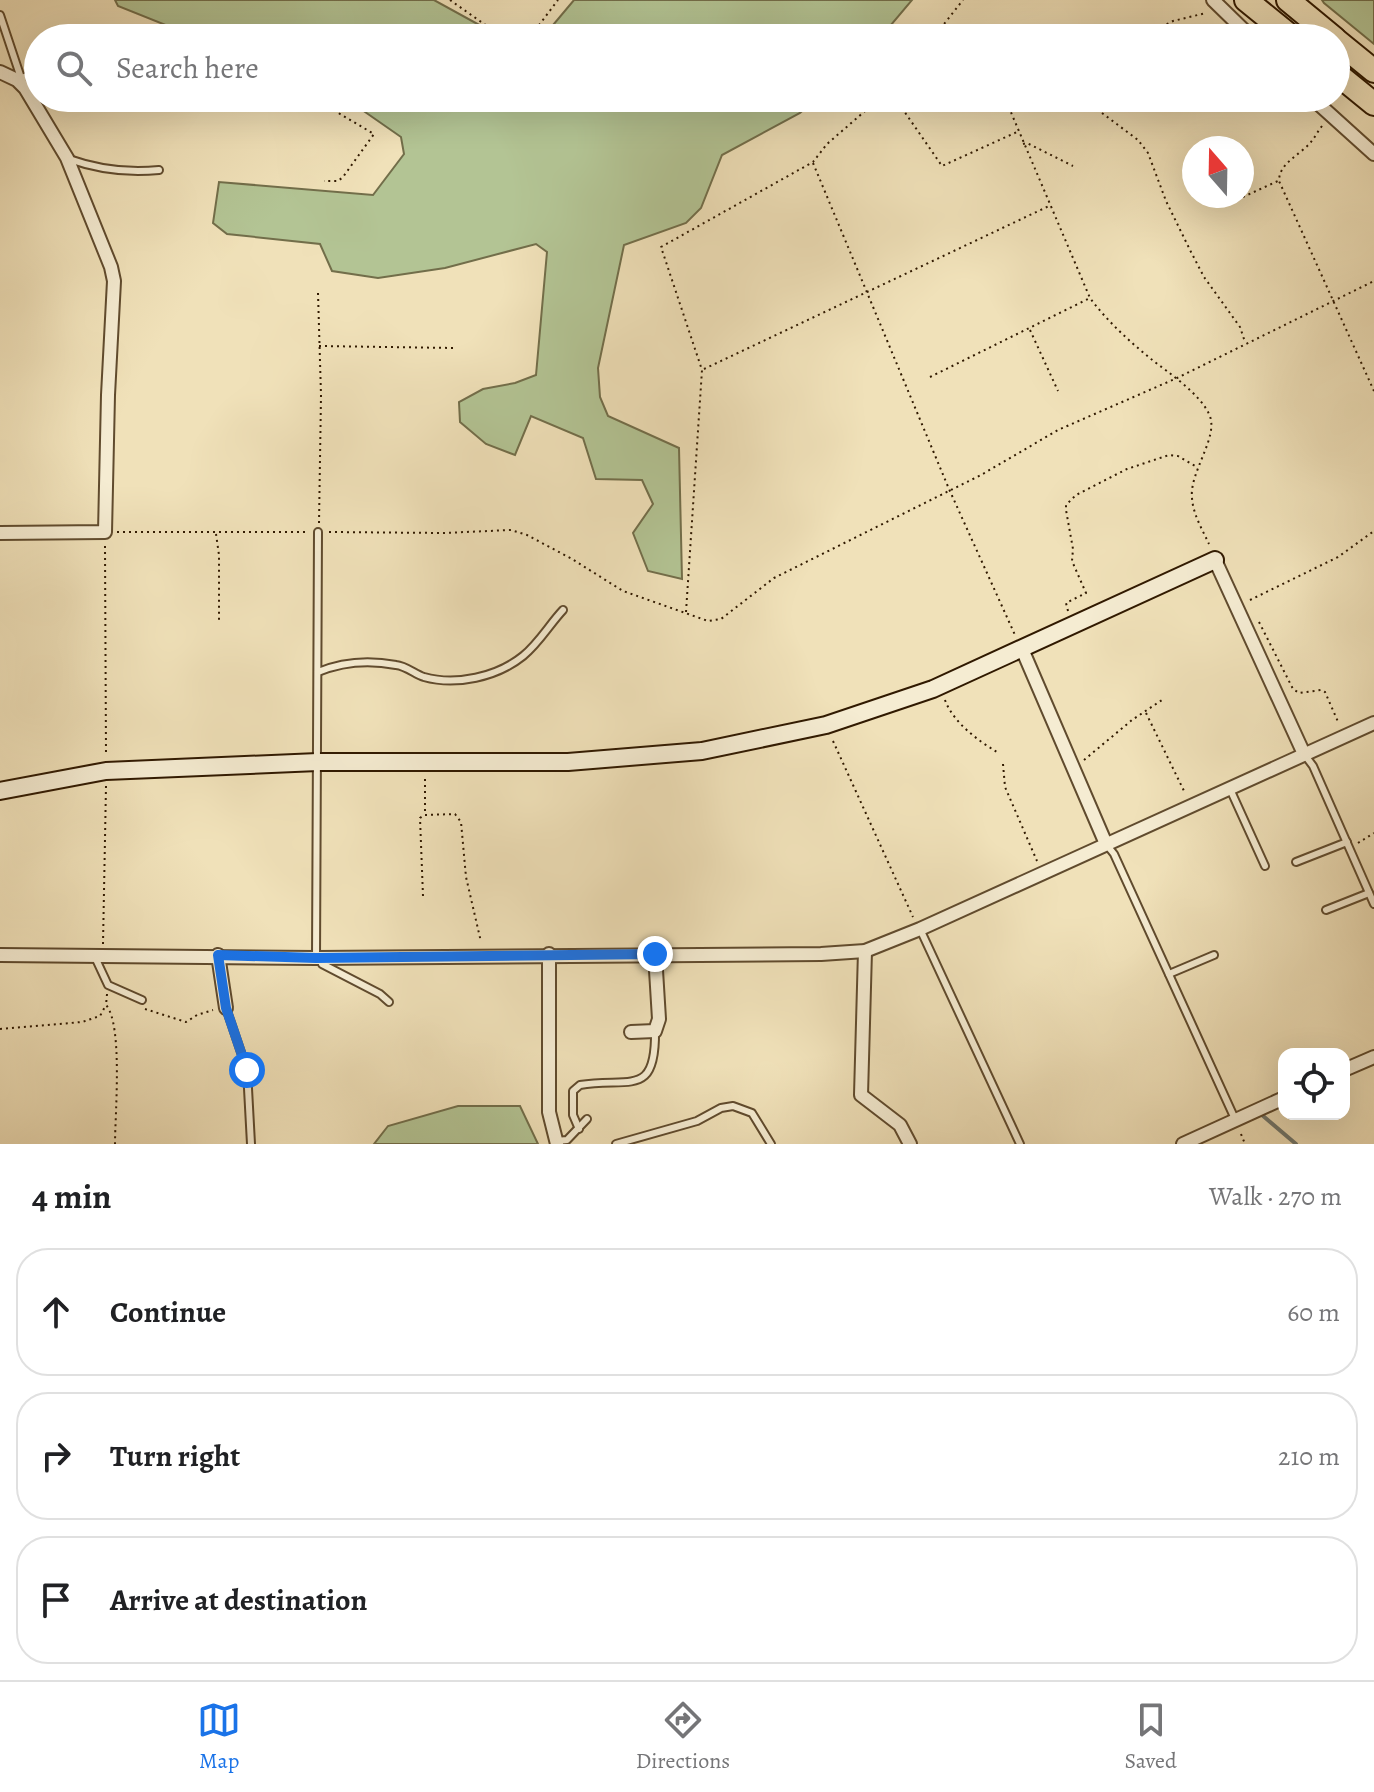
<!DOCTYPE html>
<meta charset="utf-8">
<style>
body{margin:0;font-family:Alegreya,serif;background:#f2f2f2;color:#202124}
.controls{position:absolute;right:24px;bottom:24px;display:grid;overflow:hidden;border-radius:16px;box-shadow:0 8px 32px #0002}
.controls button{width:72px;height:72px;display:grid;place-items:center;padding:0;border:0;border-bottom:2px solid #e0e0e0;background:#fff;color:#202124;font:40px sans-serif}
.compass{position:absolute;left:1182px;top:136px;width:72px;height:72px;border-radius:50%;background:#fff;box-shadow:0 8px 32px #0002;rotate:340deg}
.stop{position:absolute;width:24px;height:24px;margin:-18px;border:6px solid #1a73e8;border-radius:50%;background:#fff}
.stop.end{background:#1a73e8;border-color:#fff;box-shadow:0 2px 8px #0008}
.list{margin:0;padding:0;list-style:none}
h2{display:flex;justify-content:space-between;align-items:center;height:104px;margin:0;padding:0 32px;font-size:34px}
h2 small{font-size:26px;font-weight:400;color:#757577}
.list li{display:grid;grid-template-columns:52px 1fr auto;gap:24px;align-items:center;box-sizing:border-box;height:128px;margin:0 16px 16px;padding:0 16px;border:2px solid #e0e0e0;border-radius:32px}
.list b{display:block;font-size:30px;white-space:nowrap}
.list em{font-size:26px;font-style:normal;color:#757577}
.icon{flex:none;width:44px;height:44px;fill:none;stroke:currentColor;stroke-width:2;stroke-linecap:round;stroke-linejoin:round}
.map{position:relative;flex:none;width:1374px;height:1144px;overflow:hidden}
.search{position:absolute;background:#fff;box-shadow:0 8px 32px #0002;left:24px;right:24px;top:24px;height:88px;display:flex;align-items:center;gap:20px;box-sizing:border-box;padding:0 28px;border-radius:44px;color:#757577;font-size:30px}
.sheet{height:536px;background:#fff}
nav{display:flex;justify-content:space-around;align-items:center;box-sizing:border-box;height:112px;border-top:2px solid #e0e0e0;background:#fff;font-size:22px;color:#757577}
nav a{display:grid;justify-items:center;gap:4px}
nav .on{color:#1a73e8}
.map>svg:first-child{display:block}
</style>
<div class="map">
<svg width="1374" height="1144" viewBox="0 0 1374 1144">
<rect width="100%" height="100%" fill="#f0e1b9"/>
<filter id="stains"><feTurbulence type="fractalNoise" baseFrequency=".0025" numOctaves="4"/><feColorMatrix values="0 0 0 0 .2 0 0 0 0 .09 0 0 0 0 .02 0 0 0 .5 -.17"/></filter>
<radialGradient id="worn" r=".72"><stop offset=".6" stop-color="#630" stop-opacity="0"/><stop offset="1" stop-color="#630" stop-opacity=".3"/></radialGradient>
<g fill="#b3c494" stroke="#726e4a" stroke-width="2">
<path d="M 115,0 L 434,0 L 503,38 L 198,38 L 118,6 Z"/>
<path d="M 574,0 L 912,0 L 880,38 L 534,38 L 543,37 Z"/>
<path d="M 1322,0 L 1374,0 L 1374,44 L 1324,3 Z"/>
<path d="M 345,98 L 817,98 L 800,113 L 722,155 L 701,208 L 686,223 L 624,245 L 598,368 L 600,397 L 608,416 L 679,448 L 682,579 L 648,571 L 633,533 L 653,504 L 642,480 L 596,479 L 583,438 L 531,416 L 515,455 L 486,444 L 460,422 L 459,402 L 483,389 L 515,383 L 536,375 L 547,252 L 536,244 L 445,268 L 378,278 L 332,271 L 320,244 L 227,234 L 213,223 L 219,182 L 373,195 L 404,154 L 401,137 Z"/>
<path d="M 458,1106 L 520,1106 L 538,1144 L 374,1144 L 388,1126 Z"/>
</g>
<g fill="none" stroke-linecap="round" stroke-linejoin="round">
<path stroke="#737a70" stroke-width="4" d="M 1262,1115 L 1296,1144"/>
<g stroke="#604b2e" stroke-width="10">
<g id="lane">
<path d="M 0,15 L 21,78"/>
<path d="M 20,78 L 38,74"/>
<path d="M 69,159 C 97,169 129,173 159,170"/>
<path d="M 318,672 C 342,662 370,660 396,665 C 406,666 415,674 424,677 C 456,686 497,677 523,656 C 539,643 549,625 563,610"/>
<path d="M 1304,754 L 1313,766 L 1374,904"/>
<path d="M 1230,789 L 1265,866"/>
<path d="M 1106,844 L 1114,854 L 1235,1119"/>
<path d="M 1296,862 L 1347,842"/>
<path d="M 1326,910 L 1369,893"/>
<path d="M 920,929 L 1020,1144"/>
<path d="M 94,955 L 108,985 L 142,1000"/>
<path d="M 316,958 L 318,532"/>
<path d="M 320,958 L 322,964 L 380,994 L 389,1002"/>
<path d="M 1169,974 L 1214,955"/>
<path d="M 226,1008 L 247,1070 L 251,1144"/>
<path d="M 579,1129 L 573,1115 L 573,1091 L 580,1085 C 630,1077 656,1098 655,1031"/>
<path d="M 556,1141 L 567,1140 L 587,1119"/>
<path d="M 616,1144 L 697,1121 L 721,1108 L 733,1106 L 752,1113 L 771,1144"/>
</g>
</g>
<g stroke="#604b2e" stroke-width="16">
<g id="street">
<path d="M 1213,0 L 1252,38"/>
<path d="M 0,72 L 17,80 L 25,88 L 67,158 L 111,267 L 114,281 L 108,395 L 105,532 L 0,533"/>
<path d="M 1312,98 L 1374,154"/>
<path d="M 1215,560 L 1304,754"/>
<path d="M 1022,649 L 1106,844"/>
<path d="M 865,951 L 861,1095 L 900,1125 L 910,1144"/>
<path d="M 549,954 L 549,1112 L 557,1144"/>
<path d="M 0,955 L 316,958 L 821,954 L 865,951 L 920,929 L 1374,723"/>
<path d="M 218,955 L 226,1008"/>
<path d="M 631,1032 L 655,1031 L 659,1019 L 655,954"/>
<path d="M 1344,1070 L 1374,1057"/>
<path d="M 1183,1144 L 1284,1098"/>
</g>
</g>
<g stroke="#301900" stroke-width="20">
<path id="secondary" d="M 0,791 L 106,771 L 318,762 L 568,762 L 702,751 L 826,725 L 933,689 L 1215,560"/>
</g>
<g stroke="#301900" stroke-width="26">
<g id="highway">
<path d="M 1246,0 L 1293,38"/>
<path d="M 1288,0 L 1334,38"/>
<path d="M 1336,40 L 1374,71"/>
<path d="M 1336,73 L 1374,104"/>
</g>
</g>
<g stroke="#301900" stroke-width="2" stroke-dasharray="2 4" stroke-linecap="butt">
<path d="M 450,0 L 494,31 L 512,25 L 536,29 L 558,0"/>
<path d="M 933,38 L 963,0"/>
<path d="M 1140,38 L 1173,21 L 1206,13"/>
<path d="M 313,98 L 374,134 L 343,177 L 338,181 L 324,181"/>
<path d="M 895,98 L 942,166 L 1017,132"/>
<path d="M 1013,98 L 1007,103 L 1090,298 C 1107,321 1129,341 1151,359 C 1169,373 1199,393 1209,414 C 1220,436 1189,472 1192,498 C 1193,514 1202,529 1209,544"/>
<path d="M 1102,113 L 1138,140 L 1148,153 L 1166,201 L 1190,250 L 1204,277 L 1240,327 L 1245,342"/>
<path d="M 1322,126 C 1318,131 1315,137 1311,142 C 1300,155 1279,163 1279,181 L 1374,391"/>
<path d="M 1023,144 L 1027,143 L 1073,166"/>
<path d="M 813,163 L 949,489 L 1015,635"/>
<path d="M 1243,197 L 1278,181"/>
<path d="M 318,293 L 321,395 L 319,523"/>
<path d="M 1030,330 L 1058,391"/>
<path d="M 319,346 L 454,348"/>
<path d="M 704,369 L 1049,206"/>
<path d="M 930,377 L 1090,298"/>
<path d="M 117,532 L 306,532"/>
<path d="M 329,532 L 443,533 L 511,530 L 527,535 L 572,559 L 623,591 L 708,621 L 721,619 L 774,578 L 981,475 L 1058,430 L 1177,378 L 1374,281"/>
<path d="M 216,534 L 219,555 L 219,620"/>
<path d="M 105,546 L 106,756"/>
<path d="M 1250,600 L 1338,557 L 1374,531"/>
<path d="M 1068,611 L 1066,603 L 1086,593 L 1072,561 L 1073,549 L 1066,510 L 1066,505 L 1076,495 L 1127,469 L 1169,455 L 1178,456 L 1197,467"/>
<path d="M 686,612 L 702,370 L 661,247 L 813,162 L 827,144 L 880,98"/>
<path d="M 1259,622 L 1293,689 L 1299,693 L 1321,690 L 1325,692 L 1339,724"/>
<path d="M 945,700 C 953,722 977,740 997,752"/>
<path d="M 1146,713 L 1185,793"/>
<path d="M 833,741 L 913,917"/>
<path d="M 1084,760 L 1132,720 L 1162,700"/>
<path d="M 1003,764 L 1005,787 L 1037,861"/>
<path d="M 425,779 L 425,815 L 455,814 L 461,822 L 466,877 L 481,942"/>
<path d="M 1358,843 L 1374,833"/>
<path d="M 423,896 L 420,818 L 424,815"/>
<path d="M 103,944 L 106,786"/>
<path d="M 107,994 L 106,1005 C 123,1024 115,1115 115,1144"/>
<path d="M 145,1009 L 186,1022 L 197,1015 L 213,1010"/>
<path d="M 0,1029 L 82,1022 L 100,1016 L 106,1005"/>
<path d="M 1241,1134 L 1245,1144"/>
</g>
<use href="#lane" stroke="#f5ecd2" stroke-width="6"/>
<use href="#street" stroke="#f5ecd2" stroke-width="12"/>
<use href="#secondary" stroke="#f5ecd2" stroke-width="16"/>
<use href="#highway" stroke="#f0e1b9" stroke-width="22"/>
</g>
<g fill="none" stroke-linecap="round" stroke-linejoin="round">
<path stroke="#1a73e8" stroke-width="10" d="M 247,1070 L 226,1008 L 218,955 L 316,958 L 655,954"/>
</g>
<rect width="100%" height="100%" filter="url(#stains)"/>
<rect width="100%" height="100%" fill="url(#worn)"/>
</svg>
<div class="controls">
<button><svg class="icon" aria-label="locate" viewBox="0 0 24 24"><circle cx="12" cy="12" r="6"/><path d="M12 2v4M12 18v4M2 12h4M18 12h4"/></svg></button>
</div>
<svg class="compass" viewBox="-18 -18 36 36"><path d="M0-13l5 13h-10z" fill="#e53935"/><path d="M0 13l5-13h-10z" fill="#757577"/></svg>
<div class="stop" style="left:247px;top:1070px"></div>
<div class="stop end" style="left:655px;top:954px"></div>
<div class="search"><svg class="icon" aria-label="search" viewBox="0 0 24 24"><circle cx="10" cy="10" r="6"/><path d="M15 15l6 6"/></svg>Search here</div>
</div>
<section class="sheet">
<h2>4 min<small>Walk · 270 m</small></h2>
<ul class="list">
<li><svg class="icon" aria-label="ahead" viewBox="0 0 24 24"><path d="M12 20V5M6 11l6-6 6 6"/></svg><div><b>Continue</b></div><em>60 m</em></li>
<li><svg class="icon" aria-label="right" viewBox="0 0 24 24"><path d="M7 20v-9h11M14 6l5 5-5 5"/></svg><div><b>Turn right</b></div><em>210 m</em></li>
<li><svg class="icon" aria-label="arrive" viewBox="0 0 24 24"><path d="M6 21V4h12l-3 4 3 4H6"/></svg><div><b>Arrive at destination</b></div></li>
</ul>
</section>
<nav>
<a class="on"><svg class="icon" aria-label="map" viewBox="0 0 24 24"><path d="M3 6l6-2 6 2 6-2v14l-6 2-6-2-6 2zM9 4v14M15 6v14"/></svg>Map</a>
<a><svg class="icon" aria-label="directions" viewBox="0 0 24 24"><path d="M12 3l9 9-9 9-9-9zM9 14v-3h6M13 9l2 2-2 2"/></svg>Directions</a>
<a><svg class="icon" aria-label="saved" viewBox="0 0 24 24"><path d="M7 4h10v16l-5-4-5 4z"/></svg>Saved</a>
</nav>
